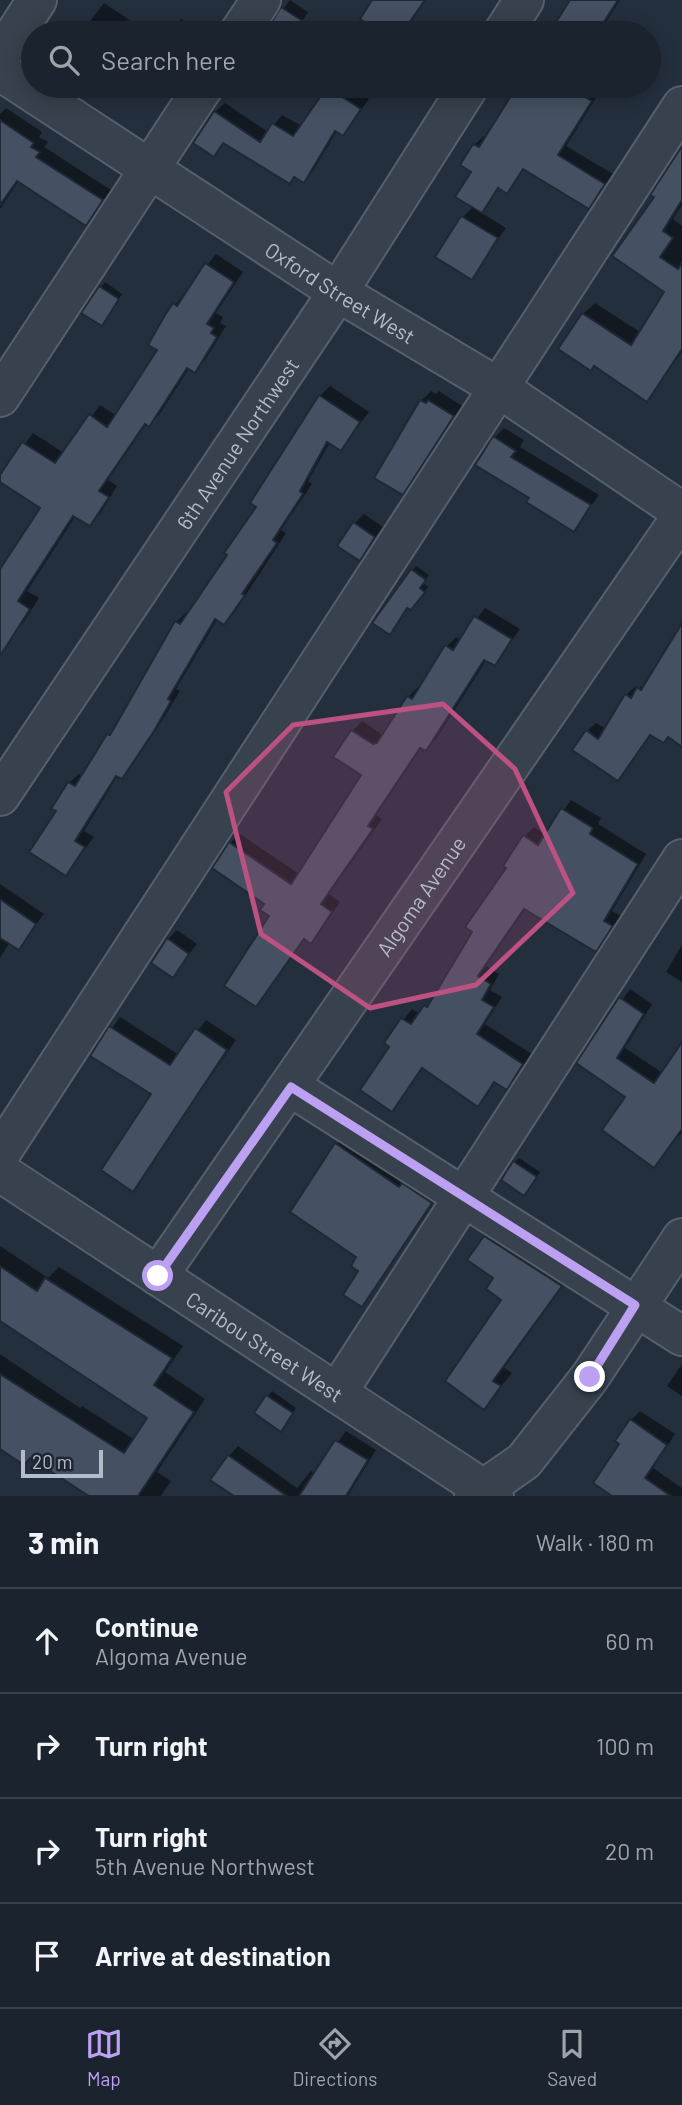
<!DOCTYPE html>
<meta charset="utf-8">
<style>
body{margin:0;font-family:Barlow,sans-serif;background:#282f3a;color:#f1f3f6}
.scale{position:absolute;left:21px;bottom:18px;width:82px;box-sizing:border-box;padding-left:7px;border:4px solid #b4bcc9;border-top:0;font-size:19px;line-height:24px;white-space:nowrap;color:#b4bcc9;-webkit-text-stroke:5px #1d2633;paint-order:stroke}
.stop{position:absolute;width:21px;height:21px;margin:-16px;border:5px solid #bca0f2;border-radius:50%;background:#fff}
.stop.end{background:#bca0f2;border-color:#fff;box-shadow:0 2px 7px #0008}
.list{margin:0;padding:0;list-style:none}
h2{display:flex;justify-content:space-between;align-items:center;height:91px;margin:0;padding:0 28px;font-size:30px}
h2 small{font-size:23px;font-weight:400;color:#a0a4aa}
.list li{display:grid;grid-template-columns:46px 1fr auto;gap:21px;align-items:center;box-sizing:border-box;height:105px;padding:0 28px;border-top:2px solid #39404a}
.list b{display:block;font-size:26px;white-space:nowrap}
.list p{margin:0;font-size:23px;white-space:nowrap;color:#a0a4aa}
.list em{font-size:23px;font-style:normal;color:#a0a4aa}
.icon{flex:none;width:38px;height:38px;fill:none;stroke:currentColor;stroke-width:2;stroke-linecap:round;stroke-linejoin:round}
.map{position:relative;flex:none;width:682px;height:1496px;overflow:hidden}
.search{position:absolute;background:#1b232e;box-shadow:0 4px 18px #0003;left:21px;right:21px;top:21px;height:77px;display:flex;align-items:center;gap:18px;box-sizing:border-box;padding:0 24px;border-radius:38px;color:#a0a4aa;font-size:26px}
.sheet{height:511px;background:#1b232e}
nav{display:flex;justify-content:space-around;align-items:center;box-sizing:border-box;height:98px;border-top:2px solid #39404a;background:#1b232e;font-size:19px;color:#a0a4aa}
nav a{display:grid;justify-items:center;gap:4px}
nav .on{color:#bca0f2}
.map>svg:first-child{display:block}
</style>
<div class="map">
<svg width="682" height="1496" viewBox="0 0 682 1496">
<rect width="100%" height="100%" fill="#242f3e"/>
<g fill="#0007">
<path d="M 290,0 L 308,12 L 294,33 L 265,33 Z"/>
<path d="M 375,0 L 426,0 L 403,33 L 384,33 L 362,18 Z"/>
<path d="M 576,0 L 620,0 L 606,22 L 612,25 L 607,33 L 551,33 Z"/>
<path d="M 104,3 L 146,31 L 144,33 L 81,33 Z"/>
<path d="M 181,19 L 202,33 L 170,33 Z"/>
<path d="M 330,86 L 349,86 L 369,99 L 343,134 L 337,131 L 313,171 L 303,181 L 295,176 L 290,182 L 225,142 L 214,155 L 215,112 L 225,103 L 268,132 L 282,115 L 302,126 Z"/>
<path d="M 517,86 L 586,86 L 599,93 L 566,146 L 613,174 L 589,207 L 525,168 L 507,192 L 500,187 L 480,212 L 506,228 L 471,278 L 463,217 L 474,206 L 474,145 L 484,136 L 486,138 Z"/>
<path d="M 6,108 L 42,132 L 39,137 L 48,142 L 44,147 L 111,190 L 86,223 L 19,180 L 0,209 L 0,114 Z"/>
<path d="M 682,152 L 682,205 L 673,219 L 682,226 L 682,352 L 647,399 L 583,314 L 595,303 L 640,332 L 666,292 L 614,256 L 656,197 Z"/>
<path d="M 216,254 L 243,272 L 216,313 L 223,317 L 220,323 L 226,326 L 205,360 L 195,371 L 190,367 L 159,415 L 147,423 L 108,480 L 117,486 L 100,514 L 90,524 L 76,515 L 27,591 L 39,598 L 23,623 L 0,642 L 0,575 L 42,507 L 0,478 L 33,433 L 64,453 L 100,405 L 117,416 L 160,350 L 175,305 Z"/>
<path d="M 105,282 L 122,294 L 102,324 L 84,312 Z"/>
<path d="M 330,386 L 369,412 L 341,449 L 330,442 L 308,481 L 312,484 L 281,530 L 286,533 L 234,613 L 224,623 L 218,618 L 176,689 L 180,691 L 163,719 L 131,767 L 121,777 L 118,775 L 84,831 L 94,837 L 66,874 L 58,811 L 69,783 L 79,774 L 83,776 L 116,727 L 176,622 L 186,613 L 189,614 L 259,506 L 253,503 L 320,396 Z"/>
<path d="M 431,391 L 436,394 L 439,391 L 462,406 L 403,492 L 421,401 Z"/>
<path d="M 504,428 L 524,440 L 520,447 L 599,495 L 574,530 L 531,497 L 494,438 Z"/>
<path d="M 364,514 L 383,527 L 359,559 L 355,523 Z"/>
<path d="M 416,566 L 429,575 L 423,583 L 428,587 L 415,604 L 408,606 L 394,628 L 412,571 Z"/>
<path d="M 485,608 L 520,629 L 495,664 L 487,659 L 436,739 L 426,749 L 422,747 L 376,815 L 382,819 L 329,894 L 340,902 L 320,932 L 311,941 L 305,938 L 256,1005 L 272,915 L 230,843 L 240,834 L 299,874 L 363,775 L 352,731 L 362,721 L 384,736 L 408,697 L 417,688 L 420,689 L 446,647 L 456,637 L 461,640 Z"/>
<path d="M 682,631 L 682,745 L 669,736 L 651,734 L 618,779 L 587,731 L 596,723 L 606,729 L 626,695 L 635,687 L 638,689 L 649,681 Z"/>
<path d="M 571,800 L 601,818 L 598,824 L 646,854 L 612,911 L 621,916 L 596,949 L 526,908 L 486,966 L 499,974 L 490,990 L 502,997 L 485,1024 L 532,1054 L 516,1078 L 507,1088 L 496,1081 L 478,1105 L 423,1068 L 392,1110 L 392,1046 L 386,1042 L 412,1009 L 420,1014 L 435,996 L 525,836 L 534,827 L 546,835 Z"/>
<path d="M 0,884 L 44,914 L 18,948 L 10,942 L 0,958 Z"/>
<path d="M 177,930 L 197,944 L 172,975 L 168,939 Z"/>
<path d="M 682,945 L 682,982 L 666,972 Z"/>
<path d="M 630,989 L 652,1004 L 625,1048 L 663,1073 L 682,1045 L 682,1132 L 654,1166 L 628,1097 L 578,1063 Z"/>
<path d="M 120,1017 L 179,1055 L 206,1020 L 236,1040 L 133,1189 L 153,1094 L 93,1055 Z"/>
<path d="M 345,1136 L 439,1194 L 362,1305 L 361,1270 L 337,1144 Z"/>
<path d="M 519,1158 L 540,1172 L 528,1189 L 514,1162 Z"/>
<path d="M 497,1224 L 573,1272 L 504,1368 L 512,1373 L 484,1407 L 504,1300 L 485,1237 Z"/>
<path d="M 0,1246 L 48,1278 L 59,1267 L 183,1346 L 165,1372 L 205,1399 L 157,1472 L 171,1481 L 161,1496 L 93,1496 L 31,1456 L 0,1447 L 0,1354 L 80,1408 L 82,1406 L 135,1440 L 150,1418 L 0,1318 Z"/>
<path d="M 682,1364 L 682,1396 L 667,1386 Z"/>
<path d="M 272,1391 L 296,1408 L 285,1425 L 256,1412 Z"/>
<path d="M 640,1411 L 675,1434 L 653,1468 L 682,1488 L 682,1496 L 615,1496 L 631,1420 Z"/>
<path d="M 346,1431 L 376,1450 L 348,1496 L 237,1496 L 229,1456 L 238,1446 L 297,1488 L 311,1471 L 315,1474 Z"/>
</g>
<g fill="#455162" stroke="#1f2835" stroke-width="2">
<path d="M 372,0 L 425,0 L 402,33 L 381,33 L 360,19 Z"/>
<path d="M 570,0 L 618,0 L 597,33 L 549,33 Z"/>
<path d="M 281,7 L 321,33 L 265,33 Z"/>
<path d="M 517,86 L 567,86 L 592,101 L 558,155 L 605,184 L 589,209 L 523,169 L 507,194 L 498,188 L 482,213 L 455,197 L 471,172 L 460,165 L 473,144 L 479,147 Z"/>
<path d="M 327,87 L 361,109 L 343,136 L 335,131 L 304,183 L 294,177 L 290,184 L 223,143 L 214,157 L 193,143 L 214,111 L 260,142 L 272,123 L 293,136 Z"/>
<path d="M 0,120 L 34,143 L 31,147 L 40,152 L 36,157 L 103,200 L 86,226 L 17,181 L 0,205 Z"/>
<path d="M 682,146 L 682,200 L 663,231 L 673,238 L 660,257 L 678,269 L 682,263 L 682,349 L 647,402 L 594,366 L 591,371 L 558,349 L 582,313 L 631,345 L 664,292 L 612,256 L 654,197 L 650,195 Z"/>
<path d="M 461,216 L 498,238 L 472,280 L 435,257 Z"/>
<path d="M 205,263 L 234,282 L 207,324 L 214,328 L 211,333 L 217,337 L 195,373 L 187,368 L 149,427 L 145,424 L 99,491 L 109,497 L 90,526 L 73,516 L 18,601 L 30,609 L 0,656 L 0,569 L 40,508 L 0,482 L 0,475 L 22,442 L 55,463 L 89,414 L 107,427 L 157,350 L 148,345 L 165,315 L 173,303 L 177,306 Z"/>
<path d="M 99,286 L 119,299 L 102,326 L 81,313 Z"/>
<path d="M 319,395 L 360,422 L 341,451 L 327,442 L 300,491 L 303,494 L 273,540 L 277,543 L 242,594 L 245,595 L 224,625 L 215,619 L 168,699 L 171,701 L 154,731 L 122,779 L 116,776 L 75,841 L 85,847 L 66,876 L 29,852 L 56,811 L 51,809 L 68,782 L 75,786 L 107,734 L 110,735 L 175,621 L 180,624 L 227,555 L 224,553 L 256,507 L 250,503 Z"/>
<path d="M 420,400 L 426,403 L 428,400 L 454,416 L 403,495 L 374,478 Z"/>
<path d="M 493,436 L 516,451 L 511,457 L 591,505 L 574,532 L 526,502 L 529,498 L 475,465 Z"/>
<path d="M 353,522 L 375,537 L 360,561 L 337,546 Z"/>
<path d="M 411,569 L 426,580 L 420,588 L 425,592 L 411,610 L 407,608 L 390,635 L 372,623 Z"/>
<path d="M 474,616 L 512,639 L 495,666 L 484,660 L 426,751 L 420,748 L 368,826 L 373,829 L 321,904 L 332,912 L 311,944 L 304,939 L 256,1007 L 224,986 L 269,916 L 260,910 L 264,904 L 212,868 L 229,842 L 291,884 L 361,775 L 333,757 L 351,730 L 373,744 L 377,743 L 407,696 L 412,699 L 445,645 L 453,650 Z"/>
<path d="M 682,623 L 682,747 L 668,737 L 664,743 L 650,735 L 618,781 L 572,750 L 586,730 L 598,739 L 625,694 L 631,698 L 637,687 L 641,690 Z"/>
<path d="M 561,808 L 593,828 L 590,834 L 638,864 L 604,921 L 613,926 L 596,952 L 524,909 L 478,976 L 491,984 L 482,1000 L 494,1007 L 477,1034 L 523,1064 L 507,1090 L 494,1082 L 478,1107 L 422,1068 L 392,1112 L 360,1090 L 389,1047 L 384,1043 L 401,1018 L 411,1024 L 424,1005 L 427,1007 L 472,932 L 465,927 L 506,868 L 503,866 L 523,835 L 538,845 Z"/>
<path d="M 0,899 L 36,924 L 19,950 L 0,938 Z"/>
<path d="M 167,938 L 189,954 L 173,978 L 151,963 Z"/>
<path d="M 619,997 L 644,1014 L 617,1058 L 654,1083 L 682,1042 L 682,1129 L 654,1168 L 602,1130 L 625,1097 L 576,1063 Z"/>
<path d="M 109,1026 L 170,1065 L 195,1028 L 227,1050 L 133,1192 L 101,1170 L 151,1094 L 90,1056 Z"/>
<path d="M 335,1143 L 399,1187 L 402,1183 L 432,1203 L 362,1307 L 343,1295 L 358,1271 L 351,1266 L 356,1257 L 290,1212 Z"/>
<path d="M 513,1161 L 537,1177 L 524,1196 L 501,1180 Z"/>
<path d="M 484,1236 L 562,1286 L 493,1381 L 501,1386 L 484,1410 L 445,1381 L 501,1300 L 486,1289 L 493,1278 L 467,1260 Z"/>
<path d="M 0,1266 L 37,1291 L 45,1278 L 172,1358 L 154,1385 L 194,1412 L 138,1496 L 89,1496 L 30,1458 L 24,1465 L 0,1449 L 0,1374 L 124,1453 L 147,1418 L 0,1321 Z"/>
<path d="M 266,1395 L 293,1413 L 281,1432 L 254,1413 Z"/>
<path d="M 630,1419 L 667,1445 L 645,1478 L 671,1496 L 612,1496 L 593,1483 L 619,1444 L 615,1441 Z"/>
<path d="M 335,1440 L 368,1460 L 346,1496 L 299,1496 Z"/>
<path d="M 228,1455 L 287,1496 L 234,1496 L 210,1480 Z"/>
</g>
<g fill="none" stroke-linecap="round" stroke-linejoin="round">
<g stroke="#565f6c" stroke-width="42">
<g id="minor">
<path d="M 239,33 L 261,0"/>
<path d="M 503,33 L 524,0"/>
<path d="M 0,57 L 37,0"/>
<path id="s1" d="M 0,71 L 338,292 L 499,388 L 682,512"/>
<path d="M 0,397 L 204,86"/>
<path id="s2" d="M 0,796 L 338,292 L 469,86"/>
<path d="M 291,1087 L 682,1336"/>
<path d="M 0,1154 L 682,106"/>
<path id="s3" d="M 0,1172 L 494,1496"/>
<path id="s4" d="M 158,1276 L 682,516"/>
<path d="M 337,1393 L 682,859"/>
<path d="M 474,1496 L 524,1461 L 590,1377 L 682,1238"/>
</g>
</g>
<use href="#minor" stroke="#38414e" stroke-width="38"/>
</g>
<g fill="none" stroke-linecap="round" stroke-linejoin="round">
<path stroke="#bca0f2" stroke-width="9" d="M 158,1276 L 291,1087 L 635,1305 L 590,1377"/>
</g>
<path fill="#bd5182" fill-opacity="0.2" stroke="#bd5182" stroke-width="5" stroke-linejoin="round" d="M 443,704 L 515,769 L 573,893 L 476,985 L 370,1008 L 261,934 L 226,792 L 293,725 Z"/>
<g text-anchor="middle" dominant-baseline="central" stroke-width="7" stroke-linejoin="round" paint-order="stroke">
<g font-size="21" fill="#b4bcc9" stroke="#1d2633">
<text stroke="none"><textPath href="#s1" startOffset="406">Oxford Street West</textPath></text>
<text stroke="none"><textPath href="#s2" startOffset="425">6th Avenue Northwest</textPath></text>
<text stroke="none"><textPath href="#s4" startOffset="462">Algoma Avenue</textPath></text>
<text stroke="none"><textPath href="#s3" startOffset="317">Caribou Street West</textPath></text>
</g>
</g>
</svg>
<div class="scale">20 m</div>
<div class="stop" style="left:158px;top:1276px"></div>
<div class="stop end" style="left:590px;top:1377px"></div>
<div class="search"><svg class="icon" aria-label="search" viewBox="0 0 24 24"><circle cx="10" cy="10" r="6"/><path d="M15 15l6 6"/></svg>Search here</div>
</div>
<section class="sheet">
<h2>3 min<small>Walk · 180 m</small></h2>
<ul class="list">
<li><svg class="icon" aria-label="ahead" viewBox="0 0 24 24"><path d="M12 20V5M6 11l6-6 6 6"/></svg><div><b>Continue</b><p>Algoma Avenue</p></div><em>60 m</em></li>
<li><svg class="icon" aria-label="right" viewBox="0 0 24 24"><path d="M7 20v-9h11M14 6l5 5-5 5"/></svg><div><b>Turn right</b></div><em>100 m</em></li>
<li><svg class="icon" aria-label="right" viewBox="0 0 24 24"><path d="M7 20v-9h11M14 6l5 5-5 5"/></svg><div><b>Turn right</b><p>5th Avenue Northwest</p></div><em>20 m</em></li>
<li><svg class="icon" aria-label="arrive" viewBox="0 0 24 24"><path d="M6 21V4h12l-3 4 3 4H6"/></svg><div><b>Arrive at destination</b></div></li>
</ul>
</section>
<nav>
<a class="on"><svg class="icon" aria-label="map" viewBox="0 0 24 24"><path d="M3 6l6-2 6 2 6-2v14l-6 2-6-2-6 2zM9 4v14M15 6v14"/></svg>Map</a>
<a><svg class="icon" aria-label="directions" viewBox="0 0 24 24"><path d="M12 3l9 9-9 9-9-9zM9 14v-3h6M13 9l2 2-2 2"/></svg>Directions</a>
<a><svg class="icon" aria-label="saved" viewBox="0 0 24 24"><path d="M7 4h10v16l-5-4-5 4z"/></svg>Saved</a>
</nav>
